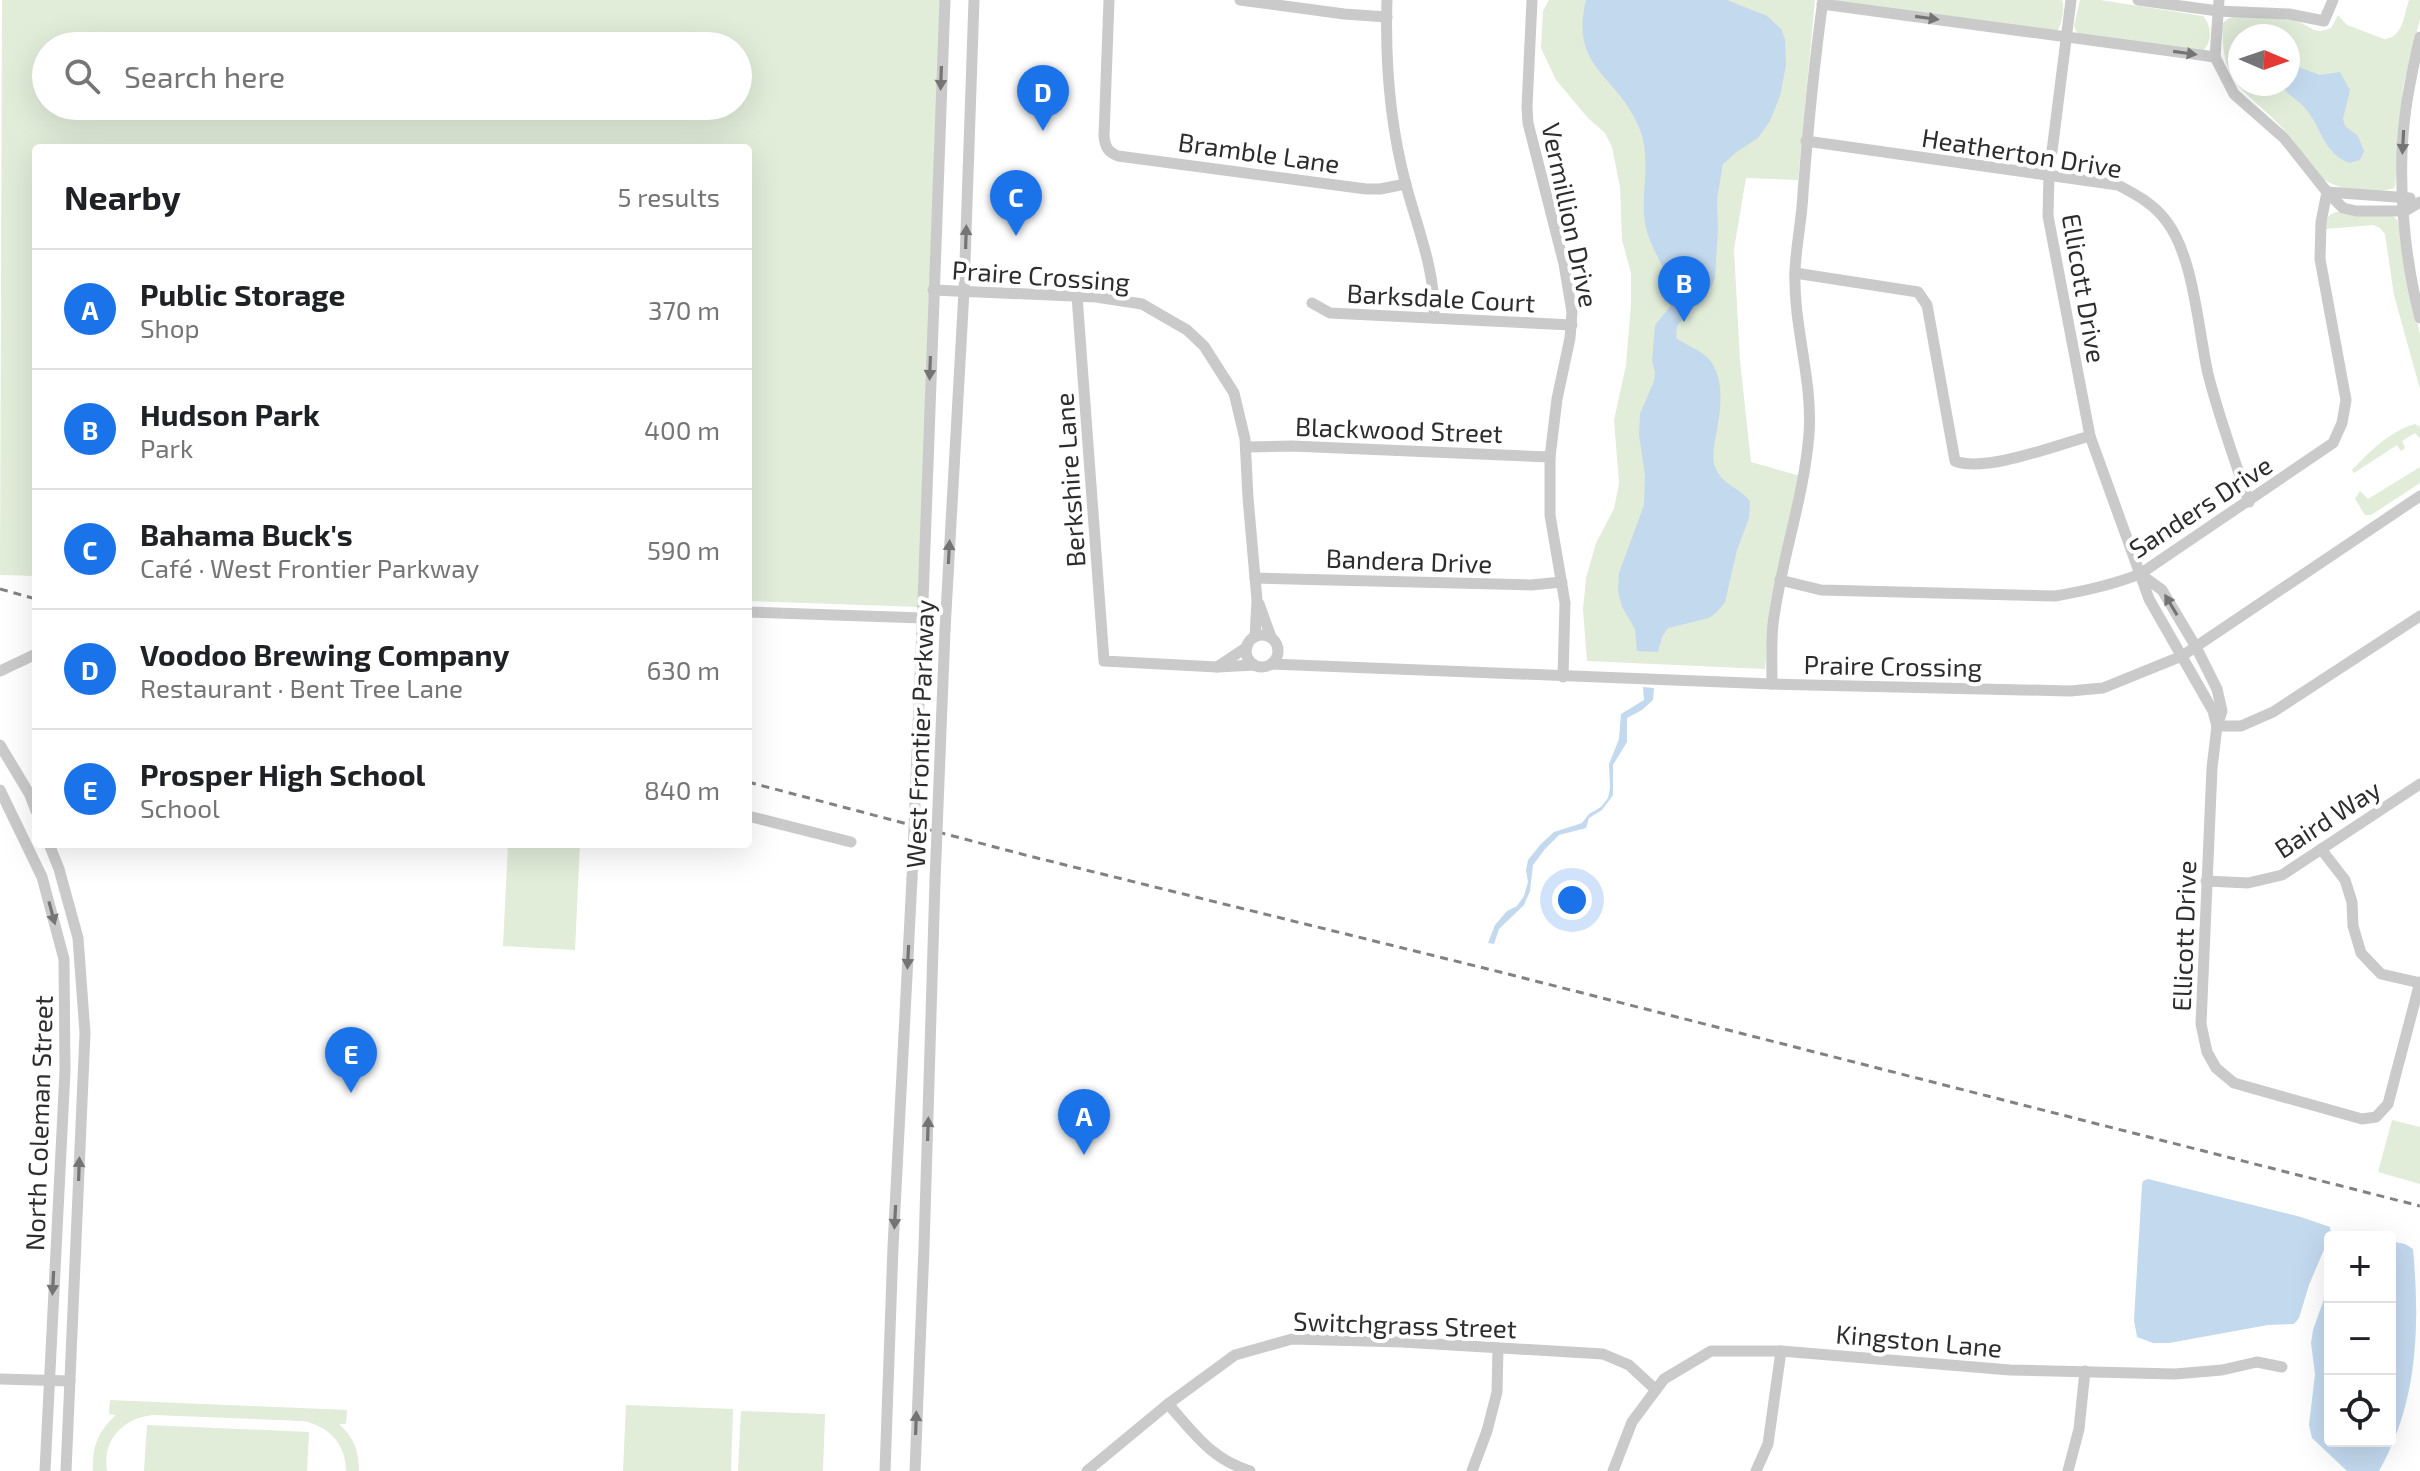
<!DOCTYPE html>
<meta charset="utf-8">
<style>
body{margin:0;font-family:"Exo 2",sans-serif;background:#f6f6f6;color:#202124}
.controls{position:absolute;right:24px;bottom:24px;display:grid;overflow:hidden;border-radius:8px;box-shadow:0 8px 32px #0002}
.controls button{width:72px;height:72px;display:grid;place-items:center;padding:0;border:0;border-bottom:2px solid #e0e0e0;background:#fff;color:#202124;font:40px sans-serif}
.compass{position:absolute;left:2228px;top:24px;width:72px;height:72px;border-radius:50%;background:#fff;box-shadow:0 8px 32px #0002;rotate:92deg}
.you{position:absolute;left:1572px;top:900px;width:28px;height:28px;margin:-20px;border:6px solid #fff;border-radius:50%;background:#1a73e8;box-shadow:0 0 0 12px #1a73e833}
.badge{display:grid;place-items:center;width:52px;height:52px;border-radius:50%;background:#1a73e8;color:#fff;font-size:26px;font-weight:700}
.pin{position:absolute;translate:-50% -66px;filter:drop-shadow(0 2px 4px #0008)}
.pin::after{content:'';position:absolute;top:42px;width:28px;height:24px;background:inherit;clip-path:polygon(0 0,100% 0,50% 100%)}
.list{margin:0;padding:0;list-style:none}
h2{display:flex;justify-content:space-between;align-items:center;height:104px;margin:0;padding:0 32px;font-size:34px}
h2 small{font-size:26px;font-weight:400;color:#757577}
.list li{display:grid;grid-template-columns:52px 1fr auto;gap:24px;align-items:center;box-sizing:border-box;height:120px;padding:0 32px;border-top:2px solid #e0e0e0}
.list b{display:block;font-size:30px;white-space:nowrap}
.list p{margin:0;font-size:26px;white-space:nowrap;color:#757577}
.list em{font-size:26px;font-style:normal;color:#757577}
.icon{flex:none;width:44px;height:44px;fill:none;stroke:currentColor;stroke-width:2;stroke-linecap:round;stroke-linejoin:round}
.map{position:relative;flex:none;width:2420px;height:1471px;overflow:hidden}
.search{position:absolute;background:#fff;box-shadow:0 8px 32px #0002;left:32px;top:32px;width:720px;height:88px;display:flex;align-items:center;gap:20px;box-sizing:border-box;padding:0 28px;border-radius:44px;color:#757577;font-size:30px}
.panel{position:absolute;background:#fff;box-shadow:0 8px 32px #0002;left:32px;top:144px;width:720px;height:704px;border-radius:8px}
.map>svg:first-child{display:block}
</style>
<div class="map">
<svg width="2420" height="1471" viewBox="0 0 2420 1471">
<rect width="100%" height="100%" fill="#fff"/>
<g fill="#e1ecd9" fill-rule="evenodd">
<path d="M 2,0 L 943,0 L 920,607 L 748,601 L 748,148 L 36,148 L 36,576 L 0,575 ZM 46,46 L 738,46 L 738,106 L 46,106 Z"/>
<path d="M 1549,0 L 1815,0 L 1798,180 L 1746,178 L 1734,249 L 1740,361 L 1751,462 L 1804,477 L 1770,606 L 1765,669 L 1587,661 L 1583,610 L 1586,578 L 1596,543 L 1614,509 L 1619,483 L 1614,420 L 1626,365 L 1631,305 L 1631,273 L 1622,240 L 1620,187 L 1612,147 L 1605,133 L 1588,118 L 1556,80 L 1541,48 L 1543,11 Z"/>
<path d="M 1835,0 L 2062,0 C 2065,9 2062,22 2058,30 L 2052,31 L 1837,2 Z"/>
<path d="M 2080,0 L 2100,0 L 2203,16 C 2212,26 2213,44 2200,53 L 2078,35 L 2074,26 Z"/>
<path d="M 2409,0 L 2420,0 L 2420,19 L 2403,88 L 2395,188 C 2371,195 2344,192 2323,179 C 2312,172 2299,146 2289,135 C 2252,92 2219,90 2223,23 C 2227,20 2228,18 2233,17 C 2248,15 2281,18 2296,21 C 2311,25 2312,36 2331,28 L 2338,15 L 2347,25 L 2384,39 C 2403,38 2404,15 2409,0 ZM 2240,36 L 2288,36 L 2288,84 L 2240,84 Z"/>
<path d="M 2336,212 L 2391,214 L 2398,221 L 2411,297 L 2420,334 L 2420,389 L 2394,295 L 2385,234 L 2380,228 L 2373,225 L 2326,229 C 2325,220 2327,215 2336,212 Z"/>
<path d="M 2415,424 L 2420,427 L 2420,438 L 2415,433 L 2402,441 L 2405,448 L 2401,451 L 2397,445 L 2354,473 L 2352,470 C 2369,452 2390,431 2415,424 Z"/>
<path d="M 2420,467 L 2420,483 L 2371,515 L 2365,515 L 2355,499 L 2360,491 L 2368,499 Z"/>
<path d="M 508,844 L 580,844 L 575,950 L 503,946 Z"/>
<path d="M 2392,1120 L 2420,1127 L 2420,1184 L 2378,1172 Z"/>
<path d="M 110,1400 L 347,1410 L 346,1424 L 339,1424 C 354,1437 359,1452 359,1471 L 346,1471 C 346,1444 329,1426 303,1421 L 153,1415 C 123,1418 102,1440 107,1471 L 93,1471 C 92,1447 98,1431 116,1415 L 109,1414 Z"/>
<path d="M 626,1405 L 733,1409 L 731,1471 L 623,1471 Z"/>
<path d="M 741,1411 L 825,1414 L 823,1471 L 738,1471 Z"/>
<path d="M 147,1425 L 309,1432 L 307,1471 L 144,1471 Z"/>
</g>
<g fill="#c3d9ee">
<path d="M 1586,0 L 1727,0 L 1767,16 L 1781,29 L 1785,39 L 1786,65 L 1780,96 L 1770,121 L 1758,138 L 1738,151 L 1723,164 L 1717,199 L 1718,228 L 1715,278 L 1711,287 L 1677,326 L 1676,338 C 1686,345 1700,350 1708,358 C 1725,377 1721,407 1717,430 C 1715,441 1711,455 1715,467 C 1722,485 1739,487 1750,501 L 1749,518 L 1737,550 L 1725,602 L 1717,612 L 1709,618 L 1668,628 L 1662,637 L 1658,652 L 1637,651 L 1635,629 L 1622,607 L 1618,591 L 1619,573 L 1644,505 L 1645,476 L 1639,435 L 1640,414 L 1654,381 L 1655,372 L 1652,361 L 1655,325 L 1674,302 L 1674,298 C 1670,272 1649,249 1645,223 C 1640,190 1653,158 1638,125 C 1616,74 1569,67 1586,0 Z"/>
<path d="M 2293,65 L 2320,75 L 2340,72 L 2350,90 L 2343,119 L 2345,126 L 2358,136 L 2364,151 L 2360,160 L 2349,163 C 2321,151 2322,126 2304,107 C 2296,98 2287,96 2282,84 L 2288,84 L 2288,67 Z"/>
<path d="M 1643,687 L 1654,688 L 1653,700 L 1642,710 L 1627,718 L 1627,742 L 1613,765 L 1613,795 L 1602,810 L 1589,818 L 1586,828 L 1559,835 L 1545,849 L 1533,865 L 1530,891 L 1524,905 L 1499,929 L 1494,944 L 1488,943 L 1495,925 L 1507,911 L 1517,906 L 1524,896 L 1528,882 L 1526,870 L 1528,860 L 1541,844 L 1554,832 L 1582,823 L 1589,814 L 1601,807 L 1608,798 L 1610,788 L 1609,764 L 1619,739 L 1621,714 L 1644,700 Z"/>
<path d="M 2148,1179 L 2301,1217 L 2330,1227 L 2331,1233 L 2309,1285 L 2299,1318 L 2294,1324 L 2268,1325 L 2169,1343 L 2153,1343 L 2137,1337 L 2134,1320 L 2142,1185 L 2143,1181 Z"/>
<path d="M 2390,1241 L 2405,1244 L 2413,1249 C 2420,1327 2418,1402 2379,1471 L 2347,1471 L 2312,1438 L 2309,1425 L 2315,1374 L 2311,1343 L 2313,1330 L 2330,1282 L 2330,1441 L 2390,1441 Z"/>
</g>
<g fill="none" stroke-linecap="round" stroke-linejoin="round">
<g stroke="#cacaca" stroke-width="11">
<path d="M 1109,0 L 1104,136 C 1105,147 1108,152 1118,156 L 1366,189 L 1380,189 L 1406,184"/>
<path d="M 1240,0 L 1344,14 L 1387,17"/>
<path d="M 1387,0 C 1385,62 1390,125 1406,185 C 1418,230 1436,272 1434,318"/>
<path d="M 1532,0 L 1527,107 L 1528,123 L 1564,264 L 1572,312 L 1570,338 L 1557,399 L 1550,457 L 1550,515 L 1565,603 L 1563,677"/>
<path d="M 2071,0 L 2049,175 L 2048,216 L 2090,436 L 2149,599 L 2213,711 L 2217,726"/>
<path d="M 2138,0 L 2218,11 L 2289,14 L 2324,21 L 2333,0"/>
<path d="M 2219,0 L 2215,57 L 2234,94 L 2284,138 L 2327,192 L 2343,208 L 2356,211 L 2405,211 L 2420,202"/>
<path d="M 1822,4 L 2215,57"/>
<path d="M 2420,37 C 2414,63 2408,89 2405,116 C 2397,178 2404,257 2420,318"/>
<path d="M 1806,141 L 2118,185 C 2137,195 2154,204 2167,222 C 2194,258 2198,329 2208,374 C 2219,417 2234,459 2249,502"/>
<path d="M 2327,192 L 2410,198"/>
<path d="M 1795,273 L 1918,292 L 1927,305 L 1955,461 C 1986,473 2056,445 2090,436"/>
<path d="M 933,290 L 1096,297 L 1142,304 L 1187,330 L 1204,346 L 1234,393 L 1245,439 L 1248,498 L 1257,600 L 1255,637"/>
<path d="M 1077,296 L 1104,661 L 1217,667 L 1255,665"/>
<path d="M 1312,303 L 1330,313 L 1572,325"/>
<path d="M 1246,447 L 1292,446 L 1550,457"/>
<path d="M 2140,574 L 2162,590 L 2196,647 L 2217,689 L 2222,711 L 2217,726 L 2212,768 L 2201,1024 L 2207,1052 L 2216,1068 L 2234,1083 L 2362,1119 L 2376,1117 L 2388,1104 L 2420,982"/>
<path d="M 1255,578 L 1531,585 L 1562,582"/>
<path d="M 1780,580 L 1821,590 L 2055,596 C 2085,591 2112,585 2140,574 L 2333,443 L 2342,423 L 2346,400 L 2320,259 L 2321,222 L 2327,192"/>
<path d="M 1259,604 L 1271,637"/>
<path d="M 748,612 L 922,618"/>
<path d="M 922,628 L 945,0"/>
<path d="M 945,630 L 964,291 L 974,0"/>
<circle cx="1262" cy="651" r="16"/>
<path d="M 1271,664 L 1772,684 L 2070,691 L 2103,688 L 2182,656 L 2420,496"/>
<path d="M 1217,667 L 1247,647"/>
<path d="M 0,671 L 36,654"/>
<path d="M 1772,684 C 1772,665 1771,644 1773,624 C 1781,560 1804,498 1809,434 C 1813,379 1793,326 1795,271 C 1796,245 1802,219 1803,193 C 1808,128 1814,64 1823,0"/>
<path d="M 2217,726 L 2241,726 L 2273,712 L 2420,616"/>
<path d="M 0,745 L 30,795 L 36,811"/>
<path d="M 0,790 L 42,877 L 64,959 L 65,1071 L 45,1471"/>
<path d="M 748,816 L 851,842"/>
<path d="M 49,844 L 59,869 L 78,938 L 85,1033 L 66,1471"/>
<path d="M 2321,849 L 2345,880 L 2352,902 L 2353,926 L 2361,953 L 2381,974 L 2420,983"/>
<path d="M 2206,881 L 2248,883 L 2282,875 L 2420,784"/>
<path d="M 0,1379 L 70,1381"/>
<path d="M 1168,1404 C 1194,1433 1211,1459 1250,1471"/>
<path d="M 885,1471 L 893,1247 L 912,879"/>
<path d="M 915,1471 L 924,1248 L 935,881"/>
<path d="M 1087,1471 L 1168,1404 L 1235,1355 L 1292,1339 L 1402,1342 L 1603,1354 L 1629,1365 L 1656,1390"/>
<path d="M 1472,1471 L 1487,1431 L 1497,1392 L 1498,1348"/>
<path d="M 1613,1471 L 1632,1422 L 1664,1379 L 1711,1351 L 1781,1351 L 2010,1370 L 2175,1374 L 2222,1370 L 2257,1362 L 2282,1367"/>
<path d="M 1756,1471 L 1768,1444 L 1781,1351"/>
<path d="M 2068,1471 L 2079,1429 L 2085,1371"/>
</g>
<g stroke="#828282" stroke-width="3" stroke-dasharray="8 6" stroke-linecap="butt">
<path d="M 0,589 L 36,599"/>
<path d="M 748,782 L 1029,856 L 1500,972 L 2420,1206"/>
</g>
<g stroke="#cacaca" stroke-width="11">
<path d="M 912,879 L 922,628"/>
<path d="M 935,881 L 945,630"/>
</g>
</g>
<defs><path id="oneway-solid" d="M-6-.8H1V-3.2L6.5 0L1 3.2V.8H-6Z" transform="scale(2)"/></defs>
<g fill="#747474">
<use href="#oneway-solid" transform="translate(1927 18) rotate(8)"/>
<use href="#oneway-solid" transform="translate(2185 53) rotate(8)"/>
<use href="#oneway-solid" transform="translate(941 78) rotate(92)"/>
<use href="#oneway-solid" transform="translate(2403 142) rotate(93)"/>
<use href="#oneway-solid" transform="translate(966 237) rotate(-88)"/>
<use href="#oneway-solid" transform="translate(930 368) rotate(92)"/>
<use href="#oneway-solid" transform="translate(949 552) rotate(-87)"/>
<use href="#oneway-solid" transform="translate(2171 605) rotate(-121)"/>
<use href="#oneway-solid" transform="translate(52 913) rotate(75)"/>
<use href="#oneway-solid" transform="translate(908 957) rotate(93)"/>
<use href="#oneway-solid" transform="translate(928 1129) rotate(-88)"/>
<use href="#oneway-solid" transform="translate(79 1169) rotate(-88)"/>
<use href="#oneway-solid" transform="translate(895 1217) rotate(93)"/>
<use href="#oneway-solid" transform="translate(53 1283) rotate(93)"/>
<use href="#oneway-solid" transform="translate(916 1423) rotate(-88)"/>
</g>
<g text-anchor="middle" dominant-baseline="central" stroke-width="8" stroke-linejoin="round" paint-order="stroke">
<g font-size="26" fill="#2d2d2d" stroke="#fff">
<text transform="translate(1259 152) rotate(8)">Bramble Lane</text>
<text transform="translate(2022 152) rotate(9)">Heatherton Drive</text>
<text transform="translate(1571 215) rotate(78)">Vermillion Drive</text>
<text transform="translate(1041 275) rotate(4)">Praire Crossing</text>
<text transform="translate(2085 288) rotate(80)">Ellicott Drive</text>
<text transform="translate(1441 297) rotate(3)">Barksdale Court</text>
<text transform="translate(1399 429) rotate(2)">Blackwood Street</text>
<text transform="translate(1069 480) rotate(-94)">Berkshire Lane</text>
<text transform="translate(2200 506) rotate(-33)">Sanders Drive</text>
<text transform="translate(1409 560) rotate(2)">Bandera Drive</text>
<text transform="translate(1893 665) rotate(1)">Praire Crossing</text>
<text transform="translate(919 734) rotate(-88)">West Frontier Parkway</text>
<text transform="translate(2327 818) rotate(-33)">Baird Way</text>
<text transform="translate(2183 936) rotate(-88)">Ellicott Drive</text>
<text transform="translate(38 1123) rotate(-88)">North Coleman Street</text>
<text transform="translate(1405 1324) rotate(2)">Switchgrass Street</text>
<text transform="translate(1919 1340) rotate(5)">Kingston Lane</text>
</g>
</g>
</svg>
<div class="controls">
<button>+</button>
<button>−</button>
<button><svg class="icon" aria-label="locate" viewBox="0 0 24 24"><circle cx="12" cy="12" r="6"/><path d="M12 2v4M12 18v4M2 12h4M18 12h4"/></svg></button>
</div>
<svg class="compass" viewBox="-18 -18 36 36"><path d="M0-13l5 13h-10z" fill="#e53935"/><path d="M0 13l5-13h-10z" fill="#757577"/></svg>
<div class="you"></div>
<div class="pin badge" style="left:1084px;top:1155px">A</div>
<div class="pin badge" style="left:1684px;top:322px">B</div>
<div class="pin badge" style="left:1016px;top:236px">C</div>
<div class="pin badge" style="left:1043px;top:131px">D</div>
<div class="pin badge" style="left:351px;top:1093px">E</div>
<div class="search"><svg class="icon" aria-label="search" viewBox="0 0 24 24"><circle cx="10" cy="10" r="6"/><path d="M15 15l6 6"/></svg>Search here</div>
<section class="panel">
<h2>Nearby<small>5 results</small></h2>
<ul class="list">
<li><span class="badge">A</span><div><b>Public Storage</b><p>Shop</p></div><em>370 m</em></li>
<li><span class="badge">B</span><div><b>Hudson Park</b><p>Park</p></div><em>400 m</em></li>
<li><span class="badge">C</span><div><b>Bahama Buck's</b><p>Café · West Frontier Parkway</p></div><em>590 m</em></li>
<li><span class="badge">D</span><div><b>Voodoo Brewing Company</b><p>Restaurant · Bent Tree Lane</p></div><em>630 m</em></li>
<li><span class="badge">E</span><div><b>Prosper High School</b><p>School</p></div><em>840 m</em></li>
</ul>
</section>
</div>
